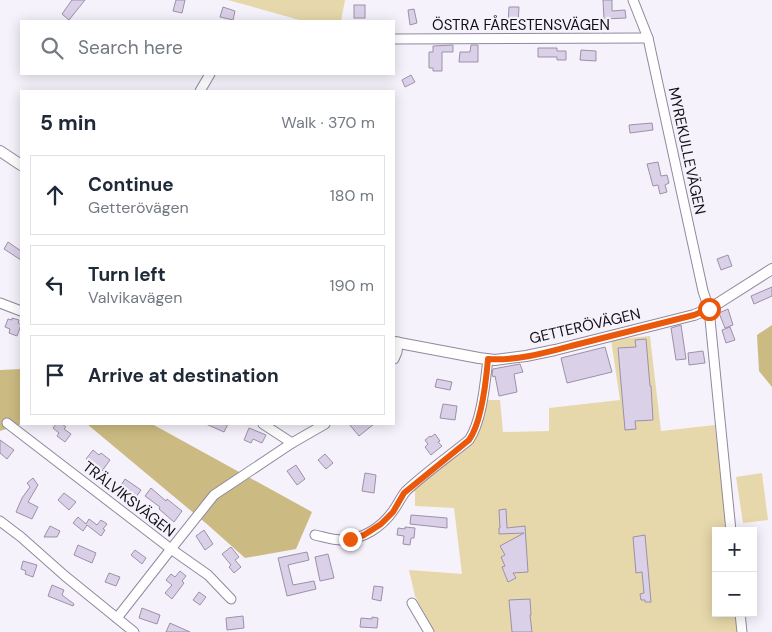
<!DOCTYPE html>
<meta charset="utf-8">
<style>
body{margin:0;font-family:"DM Sans",sans-serif;background:#f6f6f7;color:#1f2937}
.controls{position:absolute;right:15px;bottom:15px;display:grid;overflow:hidden;border-radius:0px;box-shadow:0 2px 12px #0003}
.controls button{width:45px;height:45px;display:grid;place-items:center;padding:0;border:0;border-bottom:1px solid #e0e1e3;background:#fff;color:#1f2937;font:25px sans-serif}
.stop{position:absolute;width:15px;height:15px;margin:-11px;border:4px solid #ea580c;border-radius:50%;background:#fff}
.stop.end{background:#ea580c;border-color:#fff;box-shadow:0 1px 5px #0008}
.list{margin:0;padding:0;list-style:none}
h2{display:flex;justify-content:space-between;align-items:center;height:65px;margin:0;padding:0 20px;font-size:21px}
h2 small{font-size:16px;font-weight:400;color:#747a83}
.list li{display:grid;grid-template-columns:32px 1fr auto;gap:15px;align-items:center;box-sizing:border-box;height:80px;margin:0 10px 10px;padding:0 10px;border:1px solid #e0e1e3;border-radius:0px}
.list b{display:block;font-size:19px;white-space:nowrap}
.list p{margin:0;font-size:16px;white-space:nowrap;color:#747a83}
.list em{font-size:16px;font-style:normal;color:#747a83}
.icon{flex:none;width:28px;height:28px;fill:none;stroke:currentColor;stroke-width:2;stroke-linecap:round;stroke-linejoin:round}
.map{position:relative;flex:none;width:772px;height:632px;overflow:hidden}
.search{position:absolute;background:#fff;box-shadow:0 2px 12px #0003;left:20px;top:20px;width:375px;height:55px;display:flex;align-items:center;gap:12px;box-sizing:border-box;padding:0 18px;border-radius:0px;color:#747a83;font-size:19px}
.panel{position:absolute;background:#fff;box-shadow:0 2px 12px #0003;left:20px;top:90px;width:375px;height:335px;border-radius:0px}
.map>svg:first-child{display:block}
</style>
<div class="map">
<svg width="772" height="632" viewBox="0 0 772 632">
<rect width="100%" height="100%" fill="#f6f2fb"/>
<g fill="#e6d8ab">
<path d="M 228,0 L 345,0 L 341,21 L 303,21 Z"/>
<path d="M 650,336 L 661,431 L 715,425 L 727,531 L 716,531 L 716,613 L 735,613 L 737,632 L 434,632 L 415,596 L 409,570 L 462,574 L 454,508 L 415,506 L 415,489 L 471,445 L 482,422 L 487,400 L 500,400 L 503,432 L 549,431 L 549,408 L 620,400 L 611,340 Z"/>
<path d="M 762,473 L 768,520 L 743,523 L 736,477 Z"/>
</g>
<g fill="#cbba81">
<path d="M 772,325 L 772,387 L 759,371 L 757,335 Z"/>
<path d="M 21,369 L 21,424 L 22,424 L 0,431 L 0,370 Z"/>
<path d="M 87,424 L 152,424 L 312,512 L 296,549 L 245,558 L 208,525 Z"/>
</g>
<g fill="#dad0e8" stroke="#9b91a8">
<path d="M 72,0 L 85,0 L 69,20 L 62,14 Z"/>
<path d="M 176,0 L 185,0 L 182,13 L 173,11 Z"/>
<path d="M 603,0 L 612,0 L 612,11 L 625,10 L 626,18 L 604,19 Z"/>
<rect x="354" y="5" width="11" height="13"/>
<path d="M 223,7 L 235,11 L 233,20 L 220,17 Z"/>
<path d="M 509,7 L 519,7 L 518,24 L 508,23 Z"/>
<path d="M 414,9 L 417,23 L 410,25 L 408,10 Z"/>
<path d="M 453,45 L 453,52 L 442,52 L 442,71 L 433,71 L 433,68 L 429,68 L 429,52 L 433,52 L 433,46 Z"/>
<path d="M 471,45 L 478,45 L 478,62 L 459,62 L 460,52 L 470,52 Z"/>
<path d="M 538,48 L 557,48 L 557,51 L 566,51 L 566,60 L 557,60 L 557,57 L 538,57 Z"/>
<path d="M 581,50 L 596,51 L 596,61 L 580,60 Z"/>
<path d="M 411,75 L 415,82 L 405,87 L 402,80 Z"/>
<path d="M 652,123 L 653,130 L 630,133 L 629,125 Z"/>
<path d="M 658,162 L 661,176 L 667,175 L 669,183 L 665,185 L 667,192 L 660,194 L 658,185 L 653,186 L 647,164 Z"/>
<path d="M 8,242 L 21,251 L 21,260 L 4,249 Z"/>
<path d="M 728,255 L 732,266 L 721,270 L 717,259 Z"/>
<path d="M 772,287 L 772,296 L 754,304 L 751,296 Z"/>
<path d="M 728,309 L 733,325 L 725,328 L 719,313 Z"/>
<path d="M 12,318 L 19,320 L 18,323 L 21,325 L 17,336 L 9,333 L 10,329 L 5,327 L 8,319 L 12,320 Z"/>
<path d="M 681,325 L 686,359 L 676,360 L 671,328 Z"/>
<path d="M 730,327 L 735,340 L 726,343 L 722,330 Z"/>
<path d="M 646,339 L 650,386 L 651,386 L 653,420 L 635,421 L 636,429 L 625,430 L 618,348 L 636,347 L 635,340 Z"/>
<path d="M 605,347 L 612,372 L 567,383 L 561,358 Z"/>
<path d="M 703,351 L 705,363 L 689,365 L 688,353 Z"/>
<path d="M 520,364 L 523,372 L 514,374 L 517,392 L 499,396 L 495,376 L 493,377 L 492,374 L 493,369 Z"/>
<path d="M 437,379 L 452,382 L 450,390 L 435,387 Z"/>
<path d="M 443,404 L 457,406 L 455,420 L 440,418 Z"/>
<path d="M 56,424 L 62,424 L 66,427 L 64,429 L 71,434 L 65,442 L 57,436 L 59,433 L 53,428 Z"/>
<path d="M 206,424 L 228,424 L 224,432 Z"/>
<path d="M 349,424 L 374,424 L 359,436 Z"/>
<path d="M 249,428 L 266,435 L 262,443 L 253,439 L 251,443 L 244,440 Z"/>
<path d="M 435,434 L 440,441 L 438,442 L 442,446 L 431,455 L 425,447 L 428,444 L 425,440 L 430,436 L 431,437 Z"/>
<path d="M 0,440 L 14,450 L 7,459 L 0,453 Z"/>
<path d="M 93,450 L 99,455 L 101,453 L 110,460 L 102,471 L 86,459 Z"/>
<path d="M 325,454 L 333,463 L 326,469 L 318,460 Z"/>
<path d="M 296,465 L 305,479 L 297,485 L 287,471 Z"/>
<path d="M 365,473 L 376,475 L 374,493 L 362,491 Z"/>
<path d="M 33,478 L 38,485 L 28,502 L 38,507 L 32,519 L 16,512 L 22,498 L 30,487 L 27,483 Z"/>
<path d="M 125,479 L 141,490 L 134,500 L 129,496 L 130,494 L 120,487 Z"/>
<path d="M 151,488 L 166,501 L 167,499 L 182,511 L 174,522 L 159,509 L 160,507 L 145,496 Z"/>
<path d="M 64,493 L 76,502 L 69,510 L 58,500 Z"/>
<path d="M 506,509 L 507,528 L 525,526 L 528,572 L 513,573 L 516,578 L 508,582 L 502,567 L 505,566 L 501,557 L 505,555 L 500,546 L 524,533 L 499,534 L 499,528 L 500,528 L 499,510 Z"/>
<path d="M 411,515 L 447,518 L 447,528 L 410,524 Z"/>
<path d="M 78,517 L 86,524 L 89,519 L 97,525 L 101,520 L 107,524 L 103,529 L 105,530 L 101,536 L 87,525 L 83,531 L 73,523 Z"/>
<path d="M 50,526 L 60,531 L 57,537 L 44,537 Z"/>
<path d="M 405,527 L 415,528 L 414,538 L 411,538 L 410,545 L 403,544 L 404,536 L 397,535 L 398,528 L 405,529 Z"/>
<path d="M 204,530 L 213,544 L 205,550 L 196,536 Z"/>
<path d="M 645,535 L 651,602 L 645,602 L 645,600 L 641,600 L 640,594 L 644,593 L 642,572 L 636,573 L 633,537 Z"/>
<path d="M 78,545 L 96,553 L 92,563 L 74,555 Z"/>
<path d="M 231,547 L 239,557 L 235,560 L 241,567 L 234,573 L 229,567 L 231,565 L 222,554 Z"/>
<path d="M 135,550 L 146,558 L 142,564 L 131,555 Z"/>
<path d="M 307,552 L 309,560 L 288,565 L 293,585 L 314,581 L 316,589 L 287,596 L 278,558 Z"/>
<path d="M 328,554 L 334,578 L 320,581 L 315,557 Z"/>
<path d="M 23,561 L 37,565 L 33,577 L 25,574 L 26,571 L 21,569 Z"/>
<path d="M 180,571 L 186,576 L 182,581 L 184,583 L 172,599 L 165,593 L 172,585 L 166,580 L 171,574 L 175,577 Z"/>
<path d="M 109,573 L 120,577 L 116,586 L 105,582 Z"/>
<path d="M 52,585 L 64,590 L 62,595 L 74,604 L 73,606 L 48,596 Z"/>
<path d="M 374,586 L 383,587 L 381,601 L 372,599 Z"/>
<path d="M 199,592 L 206,597 L 200,605 L 193,600 Z"/>
<path d="M 530,599 L 531,615 L 530,615 L 532,632 L 512,632 L 509,600 Z"/>
<path d="M 142,608 L 160,615 L 157,624 L 139,618 Z"/>
<path d="M 243,616 L 244,628 L 227,630 L 226,618 Z"/>
<path d="M 372,617 L 378,618 L 377,628 L 360,627 L 361,618 L 372,619 Z"/>
<path d="M 170,623 L 172,624 L 190,632 L 166,632 Z"/>
</g>
<g fill="none" stroke-linecap="round" stroke-linejoin="round">
<g stroke="#91889e" stroke-width="11">
<g id="minor">
<path d="M 633,0 L 648,38 L 703,291 L 709,309 L 731,531"/>
<path d="M 394,39 L 648,38"/>
<path d="M 200,91 L 210,74"/>
<path d="M 0,303 L 21,311"/>
<path d="M 394,359 L 397,352 L 398,342"/>
<path d="M 7,423 L 171,549 L 208,575 L 231,599"/>
<path d="M 263,424 L 292,443"/>
<path d="M 0,521 L 21,537 L 65,576 L 134,632"/>
<path d="M 315,535 C 324,537 333,540 342,540 C 362,540 382,527 393,511 C 398,504 401,497 406,491 C 425,473 448,457 469,440 C 482,421 485,383 488,359"/>
<path d="M 412,603 L 429,632"/>
<path d="M 740,613 L 742,632"/>
<path d="M 117,618 L 171,549 L 214,495 L 292,443 L 325,424"/>
</g>
</g>
<g stroke="#91889e" stroke-width="12">
<g id="tertiary">
<path d="M 0,151 L 21,165"/>
<path d="M 394,342 L 479,358 L 495,360 L 526,356 L 555,350 L 694,315 L 709,309 L 772,269"/>
</g>
</g>
<use href="#minor" stroke="#fff" stroke-width="9"/>
<use href="#tertiary" stroke="#fff" stroke-width="10"/>
</g>
<g fill="none" stroke-linecap="round" stroke-linejoin="round">
<path stroke="#ea580c" stroke-width="6" d="M 350,539 L 364,535 L 381,524 L 393,512 L 404,493 L 469,440 C 482,422 486,382 488,359 C 516,361 545,353 571,346 C 612,336 653,325 694,315 L 709,309"/>
</g>
<g text-anchor="middle" dominant-baseline="central" stroke-width="4.5" stroke-linejoin="round" paint-order="stroke">
<g font-size="15" fill="#130f17" stroke="#f6f2fb">
<text x="521" y="25">ÖSTRA FÅRESTENSVÄGEN</text>
<text transform="translate(687 151) rotate(78)">MYREKULLEVÄGEN</text>
<text transform="translate(585 326) rotate(-13)">GETTERÖVÄGEN</text>
<text transform="translate(129 499) rotate(38)">TRÄLVIKSVÄGEN</text>
</g>
</g>
</svg>
<div class="controls">
<button>+</button>
<button>−</button>
</div>
<div class="stop" style="left:709px;top:309px"></div>
<div class="stop end" style="left:350px;top:539px"></div>
<div class="search"><svg class="icon" aria-label="search" viewBox="0 0 24 24"><circle cx="10" cy="10" r="6"/><path d="M15 15l6 6"/></svg>Search here</div>
<section class="panel">
<h2>5 min<small>Walk · 370 m</small></h2>
<ul class="list">
<li><svg class="icon" aria-label="ahead" viewBox="0 0 24 24"><path d="M12 20V5M6 11l6-6 6 6"/></svg><div><b>Continue</b><p>Getterövägen</p></div><em>180 m</em></li>
<li><svg class="icon" aria-label="left" viewBox="0 0 24 24"><path d="M17 20v-9H6M10 6l-5 5 5 5"/></svg><div><b>Turn left</b><p>Valvikavägen</p></div><em>190 m</em></li>
<li><svg class="icon" aria-label="arrive" viewBox="0 0 24 24"><path d="M6 21V4h12l-3 4 3 4H6"/></svg><div><b>Arrive at destination</b></div></li>
</ul>
</section>
</div>
